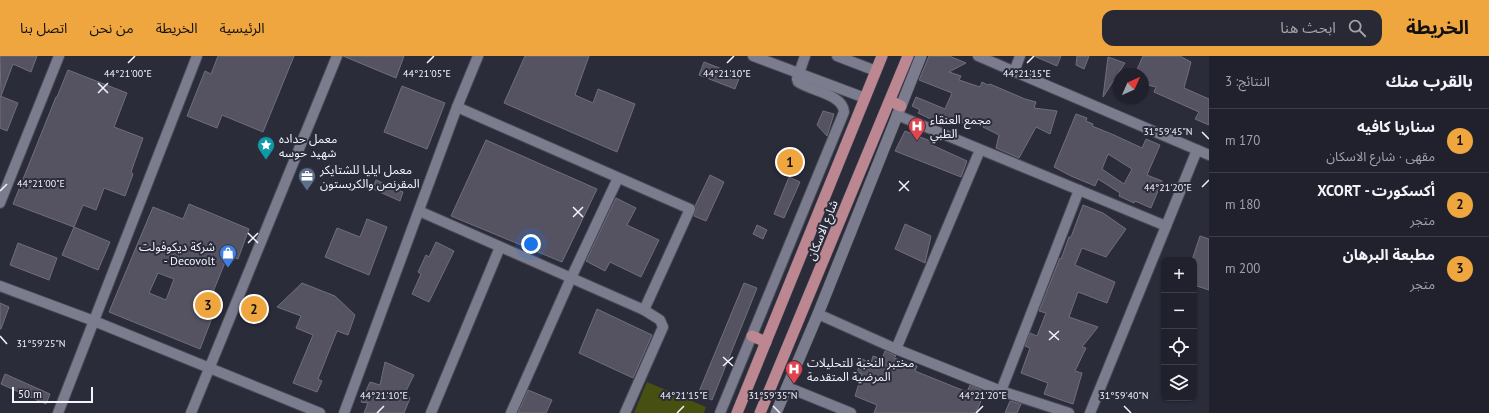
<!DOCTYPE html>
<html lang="ar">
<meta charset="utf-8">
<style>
body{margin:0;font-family:"PT Sans","Noto Sans Arabic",sans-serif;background:#282934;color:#f1f3f6;direction:rtl}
.controls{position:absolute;right:12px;bottom:12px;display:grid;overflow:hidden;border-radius:8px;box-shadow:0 1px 3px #0004}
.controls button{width:36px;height:36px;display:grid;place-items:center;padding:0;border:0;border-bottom:1px solid #3d3e48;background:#20212c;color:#f1f3f6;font:20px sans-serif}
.compass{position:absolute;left:1113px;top:12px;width:36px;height:36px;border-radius:50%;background:#20212c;box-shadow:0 1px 3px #0004;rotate:45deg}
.scale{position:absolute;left:12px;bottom:10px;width:81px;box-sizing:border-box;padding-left:4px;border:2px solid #f3f4fe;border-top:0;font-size:11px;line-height:14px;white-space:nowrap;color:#f3f4fe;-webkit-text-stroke:3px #2b2c3a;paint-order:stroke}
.you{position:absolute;left:531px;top:188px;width:14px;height:14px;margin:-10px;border:3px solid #fff;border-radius:50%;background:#1a73e8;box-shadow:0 0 0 6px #1a73e833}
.badge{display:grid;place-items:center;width:26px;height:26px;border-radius:50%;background:#f0a63f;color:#111;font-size:13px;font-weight:700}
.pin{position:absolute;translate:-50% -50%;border:2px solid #fff;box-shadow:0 1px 4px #0006}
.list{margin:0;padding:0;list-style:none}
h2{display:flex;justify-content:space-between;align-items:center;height:52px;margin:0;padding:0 16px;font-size:17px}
h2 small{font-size:13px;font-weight:400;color:#a2a3a9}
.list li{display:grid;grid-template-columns:26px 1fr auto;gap:12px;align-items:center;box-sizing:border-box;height:64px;padding:0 16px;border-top:1px solid #3d3e48}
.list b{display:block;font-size:15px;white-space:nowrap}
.list p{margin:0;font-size:13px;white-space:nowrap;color:#a2a3a9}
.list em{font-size:13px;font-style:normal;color:#a2a3a9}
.icon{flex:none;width:22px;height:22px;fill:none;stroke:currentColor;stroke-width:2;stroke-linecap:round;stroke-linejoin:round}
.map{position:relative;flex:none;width:1209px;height:357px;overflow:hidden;direction:ltr}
header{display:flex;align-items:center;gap:24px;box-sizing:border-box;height:56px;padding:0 20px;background:#f0a63f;color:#111}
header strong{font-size:19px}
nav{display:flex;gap:22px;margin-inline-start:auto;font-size:14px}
.search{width:280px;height:36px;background:#282934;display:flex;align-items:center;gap:10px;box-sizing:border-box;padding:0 14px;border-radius:12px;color:#a2a3a9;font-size:15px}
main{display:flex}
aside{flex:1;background:#20212c}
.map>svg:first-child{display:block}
</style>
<header>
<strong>الخريطة</strong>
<div class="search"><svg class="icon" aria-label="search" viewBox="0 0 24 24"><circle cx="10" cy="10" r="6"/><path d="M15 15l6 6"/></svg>ابحث هنا</div>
<nav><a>الرئيسية</a><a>الخريطة</a><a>من نحن</a><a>اتصل بنا</a></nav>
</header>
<main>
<aside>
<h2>بالقرب منك<small>النتائج: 3</small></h2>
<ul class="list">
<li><span class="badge">1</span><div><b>سناريا كافيه</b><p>مقهى · شارع الاسكان</p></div><em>170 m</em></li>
<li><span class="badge">2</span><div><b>أكسكورت - XCORT</b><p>متجر</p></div><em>180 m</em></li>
<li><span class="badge">3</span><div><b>مطبعة البرهان</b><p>متجر</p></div><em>200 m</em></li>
</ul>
</aside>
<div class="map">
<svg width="1209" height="357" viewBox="0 0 1209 357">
<rect width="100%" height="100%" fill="#2b2c3a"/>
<path fill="#475010" d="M 647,326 L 706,351 L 704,357 L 634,357 Z"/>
<g fill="#555362" stroke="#706e7e" fill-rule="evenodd">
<path d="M 0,0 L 37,0 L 31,16 L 13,8 L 1,40 Z"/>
<path d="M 218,0 L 294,0 L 263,76 L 222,59 L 217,72 L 187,60 L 205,15 L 211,18 Z"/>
<path d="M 343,0 L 404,0 L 396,22 Z"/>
<path d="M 525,0 L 589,0 L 575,39 L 593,47 L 598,33 L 635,48 L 617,96 L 504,47 Z"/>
<path d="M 929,0 L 949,0 L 966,7 L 949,16 L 961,20 L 959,24 L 980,31 L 982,26 L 988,29 L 990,28 L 1025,43 L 1036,46 L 1034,52 L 1057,55 L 1050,78 L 1036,71 L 1019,102 L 996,92 L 999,79 L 983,71 L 984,68 L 968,61 L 966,66 L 962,67 L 950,65 L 948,64 L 937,66 L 918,57 L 920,54 L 912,50 L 916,41 L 945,53 L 952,37 L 919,24 Z"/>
<path d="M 1034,0 L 1061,0 L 1057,10 Z"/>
<path d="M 1077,0 L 1089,0 L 1084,13 L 1076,9 Z"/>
<path d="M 1143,0 L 1180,0 L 1191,6 L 1184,32 L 1209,43 L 1209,69 L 1195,63 L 1199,56 L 1154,36 L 1156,31 L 1143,28 L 1143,18 L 1135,18 Z"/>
<path d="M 1108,1 L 1125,7 L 1103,41 Z"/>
<path d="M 704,6 L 740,20 L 735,33 L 699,19 Z"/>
<path d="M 68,14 L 127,37 L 114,71 L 143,82 L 131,116 L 133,118 L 125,140 L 104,132 L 96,154 L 83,149 L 74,171 L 13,148 L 56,41 L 57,41 Z"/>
<path d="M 402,30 L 445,47 L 427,93 L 384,76 Z"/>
<path d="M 0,40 L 18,47 L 7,75 L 0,72 Z"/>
<path d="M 823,55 L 834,58 L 827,80 L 817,69 Z"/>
<path d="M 1076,58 L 1087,62 L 1086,65 L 1093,68 L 1092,70 L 1114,79 L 1142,92 L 1146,83 L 1160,89 L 1147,119 L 1162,125 L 1151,152 L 1135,145 L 1134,147 L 1119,140 L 1120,137 L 1098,123 L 1095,130 L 1071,120 L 1054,111 ZM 1108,98 L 1132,113 L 1124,128 L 1102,113 Z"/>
<path d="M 905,75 L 933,86 L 932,89 L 967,105 L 961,121 L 895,95 Z"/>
<path d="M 486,84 L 597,133 L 562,206 L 451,160 Z"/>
<path d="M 710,119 L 724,126 L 706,165 L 694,160 L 696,153 L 695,150 Z"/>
<path d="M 789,121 L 800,126 L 784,162 L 774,158 Z"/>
<path d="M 376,124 L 403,136 L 400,145 L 373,133 Z"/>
<path d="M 616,142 L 636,152 L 627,169 L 659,184 L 641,221 L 610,206 L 605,215 L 586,205 Z"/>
<path d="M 189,148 L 249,173 L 238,203 L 228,199 L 211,241 L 219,244 L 200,293 L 109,256 L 153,151 L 183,163 ZM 158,217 L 174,223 L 166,244 L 149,237 Z"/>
<path d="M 1083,149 L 1103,157 L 1126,173 L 1106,201 L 1082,192 L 1075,209 L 1115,226 L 1107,247 L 1078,236 L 1069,261 L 1098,271 L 1082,291 L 1086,292 L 1075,315 L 1082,317 L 1073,348 L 1044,338 L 1048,327 L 1021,317 L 1030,292 L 1025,290 L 1030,277 L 1037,280 L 1046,257 L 1039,255 L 1060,202 L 1061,203 L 1069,181 L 1071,181 Z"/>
<path d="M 367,163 L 387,171 L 369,219 L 325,201 L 337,172 L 360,181 Z"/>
<path d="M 905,168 L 931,180 L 925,207 L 895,193 Z"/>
<path d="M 757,169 L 767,174 L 763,183 L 753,178 Z"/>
<path d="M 74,171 L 110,186 L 98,214 L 62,199 Z"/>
<path d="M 1200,180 L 1209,183 L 1209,234 L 1194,229 L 1194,204 L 1192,204 Z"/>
<path d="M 436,186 L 454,195 L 429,246 L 412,238 L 421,218 L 418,216 L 426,199 L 429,201 Z"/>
<path d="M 18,187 L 57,202 L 49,224 L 10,209 Z"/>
<path d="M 302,227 L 335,240 L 355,259 L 348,279 L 337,275 L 318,323 L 322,325 L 317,336 L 293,327 L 313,279 L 296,272 L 301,260 L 277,251 Z"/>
<path d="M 744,227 L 757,232 L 712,344 L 698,338 Z"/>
<path d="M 0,247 L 9,251 L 1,273 L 0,273 Z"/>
<path d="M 597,253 L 652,279 L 633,322 L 579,297 Z"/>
<path d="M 885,295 L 896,300 L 894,302 L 917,310 L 915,315 L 967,336 L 970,329 L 981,334 L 979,338 L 983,340 L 976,357 L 874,357 L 877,349 L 855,340 L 862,318 L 857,316 L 862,303 L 871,307 L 873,300 L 882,303 Z"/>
<path d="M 385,306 L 414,319 L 404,339 L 410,342 L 404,357 L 364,357 L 368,347 L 361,346 L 370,326 L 380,329 Z"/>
<path d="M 5,318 L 50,338 L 46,348 L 1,328 Z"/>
<path d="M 528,334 L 552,344 L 546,357 L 518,357 Z"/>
<path d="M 1010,345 L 1021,348 L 1017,357 L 1005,357 Z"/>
</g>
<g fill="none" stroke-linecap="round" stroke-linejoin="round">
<g stroke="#4a4a56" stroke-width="12">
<g id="minor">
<path d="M 753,0 L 865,42"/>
<path d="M 837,0 L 876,15"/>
<path d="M 978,0 L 1209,99"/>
<path d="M 1014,16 L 1020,0"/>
<path d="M 457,51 L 690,153 L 644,254"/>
<path d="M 897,59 L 1166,170"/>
<path d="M 0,147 L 59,0"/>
<path d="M 419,155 L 644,254 L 660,264 L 663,271 L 625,357"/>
<path d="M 0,230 L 94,265 L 320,357"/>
<path d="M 818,258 L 896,293 L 1001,335 L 1069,357"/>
<path d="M 896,293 L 980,94"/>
<path d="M 787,331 L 851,357"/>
<path d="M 1001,335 L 1079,134"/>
<path d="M 58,357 L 197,0"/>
<path d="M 191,357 L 337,0"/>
<path d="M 344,357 L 457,51 L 478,0"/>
<path d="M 431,357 L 500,191"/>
<path d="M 511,357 L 571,222 L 618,122"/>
<path d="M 720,357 L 844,56 C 843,38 811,35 798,26 L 797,23 L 805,0"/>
<path d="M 1090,357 L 1197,94"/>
</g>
</g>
<g stroke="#4a4a56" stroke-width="12">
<path id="tertiary" d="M 776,357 L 818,258 L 921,0"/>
</g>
<g stroke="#4a4a56" stroke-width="12">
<g id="primary">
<path d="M 890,45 L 901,50"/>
<path d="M 752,280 L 766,286"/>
<path d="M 737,357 L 882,0"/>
<path d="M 760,357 L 908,0"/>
</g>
</g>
<use href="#minor" stroke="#7b7c8d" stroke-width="10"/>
<use href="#tertiary" stroke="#7b7c8d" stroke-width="11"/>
<use href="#primary" stroke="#bd8792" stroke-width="11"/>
</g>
<path fill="none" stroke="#f3f4fe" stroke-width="1.5" d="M 128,7 L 135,0M 427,7 L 434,0M 727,7 L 734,0M 1027,7 L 1034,0M 98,27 L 108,37M 98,37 L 108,27M 1202,76 L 1209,83M 899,125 L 909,135M 1202,131 L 1209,124M 0,135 L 7,128M 899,135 L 909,125M 573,151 L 583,161M 573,161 L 583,151M 248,177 L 258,187M 248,187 L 258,177M 1049,275 L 1059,284M 0,280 L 7,288M 1049,284 L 1059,275M 723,301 L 733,310M 723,310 L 733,301M 773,350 L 780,357M 1124,350 L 1131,357M 377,357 L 384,350M 677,357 L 684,350M 976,357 L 983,350"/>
<defs>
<g id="hospital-pin" transform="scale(0.9)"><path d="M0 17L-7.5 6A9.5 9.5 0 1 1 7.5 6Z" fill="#e0444e" stroke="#2b2c3a"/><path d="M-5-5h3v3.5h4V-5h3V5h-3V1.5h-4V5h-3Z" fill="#fff"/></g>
<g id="sight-pin" transform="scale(0.9)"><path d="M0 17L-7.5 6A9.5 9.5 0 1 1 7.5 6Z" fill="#0f9aa8" stroke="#2b2c3a"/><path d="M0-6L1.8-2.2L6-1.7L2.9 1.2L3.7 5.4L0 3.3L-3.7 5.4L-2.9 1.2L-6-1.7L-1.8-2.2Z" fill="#fff"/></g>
<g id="office-pin" transform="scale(0.9)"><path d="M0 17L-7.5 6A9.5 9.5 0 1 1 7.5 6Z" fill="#5c6f8a" stroke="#2b2c3a"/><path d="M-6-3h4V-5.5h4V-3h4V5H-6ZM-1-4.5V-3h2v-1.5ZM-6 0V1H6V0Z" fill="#fff"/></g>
<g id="shop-pin" transform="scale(0.9)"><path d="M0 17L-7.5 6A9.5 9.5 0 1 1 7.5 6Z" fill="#3f7fe0" stroke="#2b2c3a"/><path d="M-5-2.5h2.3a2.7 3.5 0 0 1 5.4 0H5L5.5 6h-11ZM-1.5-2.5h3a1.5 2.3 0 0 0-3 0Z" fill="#fff"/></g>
</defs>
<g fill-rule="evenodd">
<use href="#hospital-pin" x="917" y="70"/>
<use href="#sight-pin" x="266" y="89"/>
<use href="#office-pin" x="307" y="120"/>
<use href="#shop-pin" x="228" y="197"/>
<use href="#hospital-pin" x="794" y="313"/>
</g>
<g text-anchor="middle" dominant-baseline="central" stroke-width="4" stroke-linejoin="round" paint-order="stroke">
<g font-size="12" fill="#f3f4fe" stroke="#2b2c3a" text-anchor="start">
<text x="930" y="63">مجمع العنقاء<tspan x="930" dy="14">الطبي</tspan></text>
<text x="279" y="82">معمل حداده<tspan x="279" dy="14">شهيد حوسه</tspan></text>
<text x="320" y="113">معمل ايليا للشتايكر<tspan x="320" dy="14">المقرنص والكربستون</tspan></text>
<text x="215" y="190" text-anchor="end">شركة ديكوفولت<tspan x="215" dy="14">- Decovolt</tspan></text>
<text x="807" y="306">مختبر النخبة للتحليلات<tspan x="807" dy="14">المرضية المتقدمة</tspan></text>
</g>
<g font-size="12" fill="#f3f4fe" stroke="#2b2c3a">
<text transform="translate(822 174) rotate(-68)">شارع الاسكان</text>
</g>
</g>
<g font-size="10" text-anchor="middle" fill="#f3f4fe" stroke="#2b2c3a" stroke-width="4" stroke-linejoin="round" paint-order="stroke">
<text x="128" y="21">44°21'00"E</text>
<text x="427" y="21">44°21'05"E</text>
<text x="727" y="21">44°21'10"E</text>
<text x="1027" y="21">44°21'15"E</text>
<text x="1168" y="79">31°59'45"N</text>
<text x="41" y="131">44°21'00"E</text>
<text x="1168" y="135">44°21'20"E</text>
<text x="41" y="291">31°59'25"N</text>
<text x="384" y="343">44°21'10"E</text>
<text x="684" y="343">44°21'15"E</text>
<text x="773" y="343">31°59'35"N</text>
<text x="983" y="343">44°21'20"E</text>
<text x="1124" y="343">31°59'40"N</text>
</g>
</svg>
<div class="controls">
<button>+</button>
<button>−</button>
<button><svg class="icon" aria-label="locate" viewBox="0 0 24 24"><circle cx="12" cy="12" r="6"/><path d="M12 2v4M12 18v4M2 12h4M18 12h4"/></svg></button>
<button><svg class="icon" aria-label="layers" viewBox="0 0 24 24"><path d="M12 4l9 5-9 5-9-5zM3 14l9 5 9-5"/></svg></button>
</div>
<svg class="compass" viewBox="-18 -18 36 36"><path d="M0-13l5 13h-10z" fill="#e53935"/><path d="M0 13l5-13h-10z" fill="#a2a3a9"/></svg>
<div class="scale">50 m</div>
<div class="you"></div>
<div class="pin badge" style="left:790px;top:106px">1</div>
<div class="pin badge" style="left:254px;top:253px">2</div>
<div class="pin badge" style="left:208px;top:249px">3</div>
</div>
</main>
